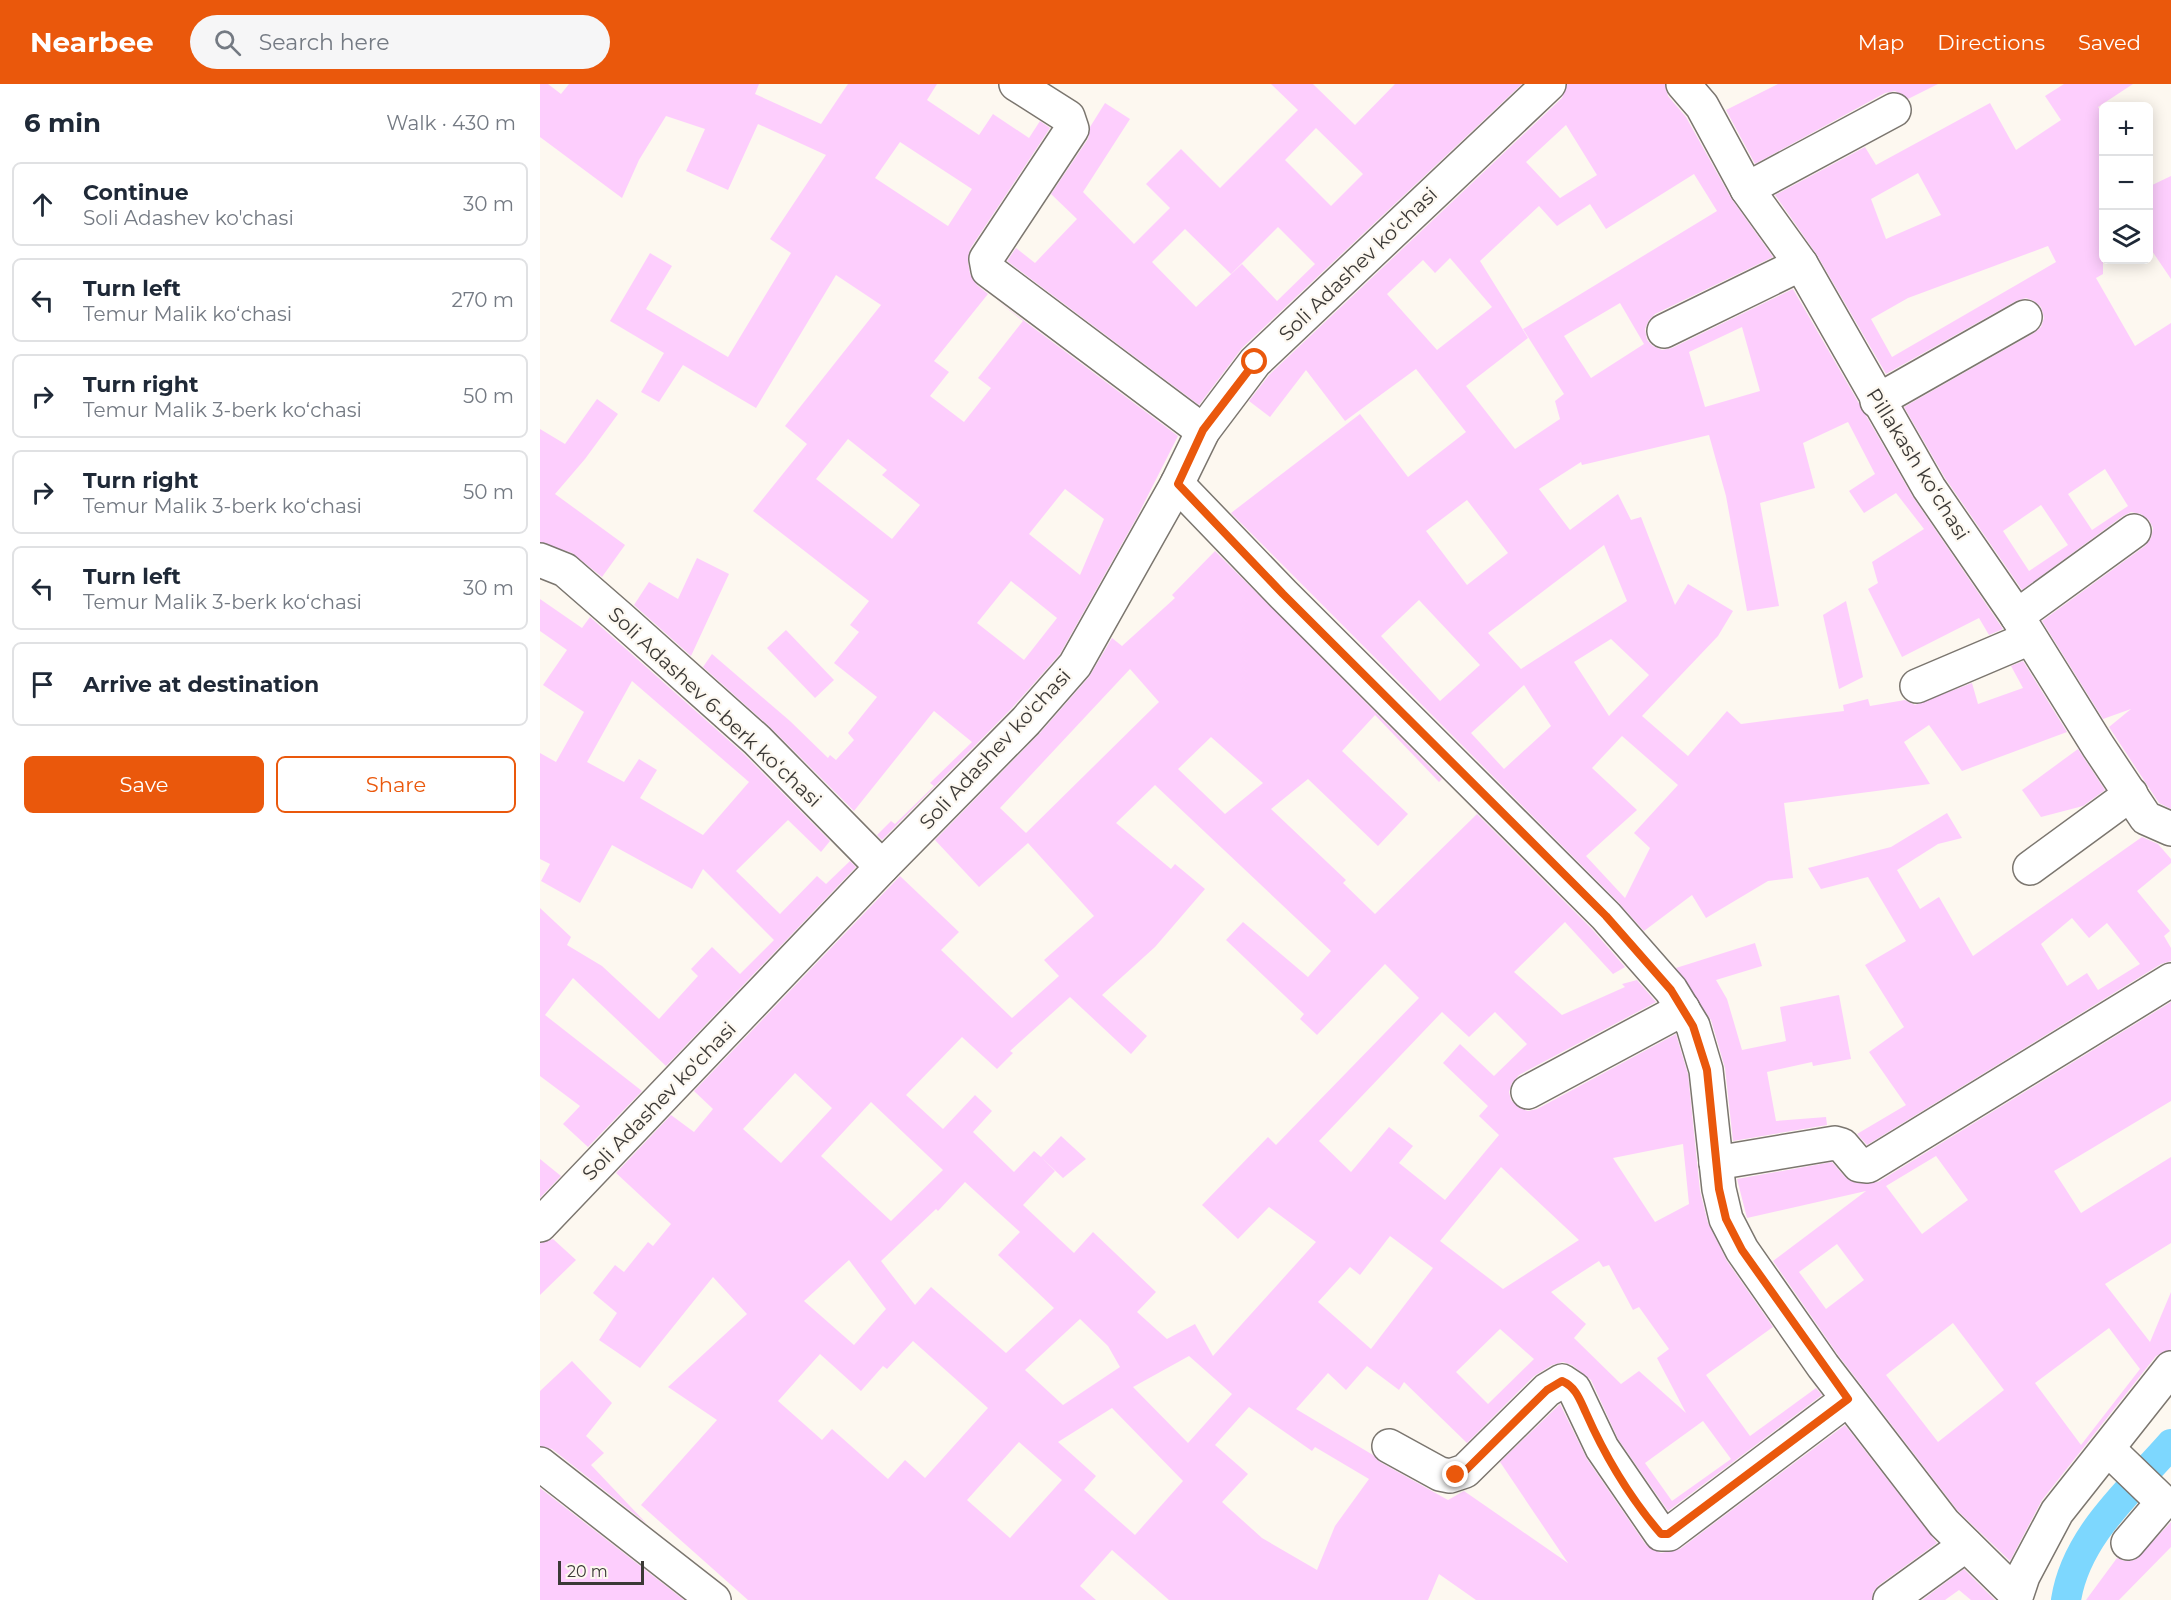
<!DOCTYPE html>
<meta charset="utf-8">
<style>
body{margin:0;font-family:Montserrat,sans-serif;background:#f6f6f7;color:#1f2937}
.controls{position:absolute;right:18px;top:18px;display:grid;overflow:hidden;border-radius:9px;box-shadow:0 3px 15px #0003}
.controls button{width:54px;height:54px;display:grid;place-items:center;padding:0;border:0;border-bottom:2px solid #e0e1e3;background:#fff;color:#1f2937;font:30px sans-serif}
.scale{position:absolute;left:18px;bottom:15px;width:86px;box-sizing:border-box;padding-left:6px;border:3px solid #3b3936;border-top:0;font-size:16px;line-height:21px;white-space:nowrap;color:#3b3936;-webkit-text-stroke:4px #fdf8f0;paint-order:stroke}
.stop{position:absolute;width:18px;height:18px;margin:-14px;border:4px solid #ea580c;border-radius:50%;background:#fff}
.stop.end{background:#ea580c;border-color:#fff;box-shadow:0 2px 6px #0008}
.list{margin:0;padding:0;list-style:none}
h2{display:flex;justify-content:space-between;align-items:center;height:78px;margin:0;padding:0 24px;font-size:26px}
h2 small{font-size:20px;font-weight:400;color:#747a83}
.list li{display:grid;grid-template-columns:39px 1fr auto;gap:18px;align-items:center;box-sizing:border-box;height:84px;margin:0 12px 12px;padding:0 12px;border:2px solid #e0e1e3;border-radius:9px}
.list b{display:block;font-size:22px;white-space:nowrap}
.list p{margin:0;font-size:20px;white-space:nowrap;color:#747a83}
.list em{font-size:20px;font-style:normal;color:#747a83}
.actions{display:flex;gap:12px;padding:18px 24px}
.actions a{flex:1;padding:14px 0;border:2px solid #ea580c;border-radius:9px;text-align:center;font-size:21px;color:#ea580c}
.actions .main{background:#ea580c;color:#fff}
.icon{flex:none;width:33px;height:33px;fill:none;stroke:currentColor;stroke-width:2;stroke-linecap:round;stroke-linejoin:round}
.map{position:relative;flex:none;width:1631px;height:1516px;overflow:hidden}
header{display:flex;align-items:center;gap:36px;box-sizing:border-box;height:84px;padding:0 30px;background:#ea580c;color:#fff}
header strong{font-size:28px}
nav{display:flex;gap:33px;margin-inline-start:auto;font-size:21px}
.search{width:420px;height:54px;background:#f6f6f7;display:flex;align-items:center;gap:15px;box-sizing:border-box;padding:0 21px;border-radius:33px;color:#747a83;font-size:22px}
main{display:flex}
aside{flex:1;background:#fff}
.map>svg:first-child{display:block}
</style>
<header>
<strong>Nearbee</strong>
<div class="search"><svg class="icon" aria-label="search" viewBox="0 0 24 24"><circle cx="10" cy="10" r="6"/><path d="M15 15l6 6"/></svg>Search here</div>
<nav><a>Map</a><a>Directions</a><a>Saved</a></nav>
</header>
<main>
<aside>
<h2>6 min<small>Walk · 430 m</small></h2>
<ul class="list">
<li><svg class="icon" aria-label="ahead" viewBox="0 0 24 24"><path d="M12 20V5M6 11l6-6 6 6"/></svg><div><b>Continue</b><p>Soli Adashev ko'chasi</p></div><em>30 m</em></li>
<li><svg class="icon" aria-label="left" viewBox="0 0 24 24"><path d="M17 20v-9H6M10 6l-5 5 5 5"/></svg><div><b>Turn left</b><p>Temur Malik koʻchasi</p></div><em>270 m</em></li>
<li><svg class="icon" aria-label="right" viewBox="0 0 24 24"><path d="M7 20v-9h11M14 6l5 5-5 5"/></svg><div><b>Turn right</b><p>Temur Malik 3-berk koʻchasi</p></div><em>50 m</em></li>
<li><svg class="icon" aria-label="right" viewBox="0 0 24 24"><path d="M7 20v-9h11M14 6l5 5-5 5"/></svg><div><b>Turn right</b><p>Temur Malik 3-berk koʻchasi</p></div><em>50 m</em></li>
<li><svg class="icon" aria-label="left" viewBox="0 0 24 24"><path d="M17 20v-9H6M10 6l-5 5 5 5"/></svg><div><b>Turn left</b><p>Temur Malik 3-berk koʻchasi</p></div><em>30 m</em></li>
<li><svg class="icon" aria-label="arrive" viewBox="0 0 24 24"><path d="M6 21V4h12l-3 4 3 4H6"/></svg><div><b>Arrive at destination</b></div></li>
</ul>
<div class="actions"><a class="main">Save</a><a>Share</a></div>
</aside>
<div class="map">
<svg width="1631" height="1516" viewBox="0 0 1631 1516">
<rect width="100%" height="100%" fill="#fdf8f0"/>
<g fill="none" stroke-linecap="round" stroke-linejoin="round">
<path stroke="#7dd7fe" stroke-width="30" d="M 1526,1516 C 1536,1452 1590,1407 1631,1360"/>
</g>
<g fill="#fdcefd" fill-rule="evenodd">
<path d="M 0,0 L 8,0 L 21,10 L 29,0 L 219,0 L 215,10 L 281,40 L 308,0 L 397,0 L 387,16 L 439,51 L 453,30 L 489,54 L 500,37 L 510,44 L 430,165 L 428,177 L 430,190 L 437,201 L 448,210 L 394,277 L 409,288 L 390,312 L 424,338 L 451,304 L 438,294 L 483,237 L 455,215 L 638,352 L 597,433 L 520,570 L 472,624 L 342,756 L 337,751 L 351,737 L 355,740 L 394,702 L 390,699 L 432,658 L 394,627 L 314,727 L 230,643 L 163,583 L 172,570 L 250,637 L 288,674 L 290,671 L 296,676 L 314,656 L 308,649 L 337,613 L 294,579 L 319,548 L 310,541 L 329,517 L 213,427 L 267,360 L 245,342 L 341,221 L 296,191 L 216,324 L 143,281 L 119,318 L 101,308 L 124,269 L 70,237 L 110,169 L 132,182 L 106,225 L 188,273 L 251,169 L 230,155 L 286,71 L 218,40 L 188,106 L 146,87 L 165,45 L 126,32 L 99,76 L 82,114 L 0,53 ZM 360,58 L 432,105 L 408,142 L 335,94 ZM 308,355 L 347,386 L 342,391 L 380,421 L 352,455 L 276,395 ZM 525,405 L 564,435 L 540,491 L 489,450 ZM 471,497 L 517,534 L 484,576 L 437,539 Z"/>
<path d="M 731,0 L 773,0 L 815,41 L 855,0 L 982,0 L 702,264 L 659,321 L 467,177 L 476,164 L 495,179 L 537,135 L 511,110 L 548,55 L 550,43 L 565,19 L 590,35 L 543,108 L 594,160 L 630,124 L 606,100 L 641,65 L 680,104 L 758,26 ZM 776,44 L 823,90 L 791,122 L 745,76 ZM 738,143 L 775,180 L 737,217 L 702,180 L 656,223 L 612,178 L 645,145 L 691,190 Z"/>
<path d="M 1027,0 L 1125,0 L 1128,12 L 1146,33 L 1191,114 L 1233,173 L 1115,230 L 1109,236 L 1105,245 L 1107,256 L 1113,262 L 1122,266 L 1132,264 L 1253,205 L 1373,413 L 1463,545 L 1449,551 L 1439,534 L 1362,573 L 1328,505 L 1338,499 L 1332,478 L 1384,445 L 1356,409 L 1324,429 L 1309,407 L 1335,390 L 1308,338 L 1263,359 L 1275,404 L 1220,419 L 1239,522 L 1207,527 L 1186,412 L 1169,351 L 1042,381 L 1041,378 L 999,405 L 1030,446 L 1078,410 L 1091,436 L 1101,433 L 1135,521 L 1148,500 L 1193,527 L 1178,552 L 1102,632 L 1148,672 L 1187,627 L 1201,640 L 1304,627 L 1303,621 L 1328,615 L 1330,622 L 1365,616 L 1375,621 L 1432,599 L 1438,620 L 1483,604 L 1471,582 L 1483,577 L 1527,648 L 1422,687 L 1389,641 L 1364,658 L 1390,700 L 1244,719 L 1253,794 L 1228,797 L 1166,834 L 1152,811 L 1104,847 L 1079,819 L 691,429 L 820,330 L 868,393 L 926,348 L 876,285 L 805,337 L 766,286 L 730,333 L 709,317 L 729,291 L 1022,14 ZM 1026,41 L 1057,91 L 1020,114 L 986,78 ZM 1154,90 L 1177,127 L 983,245 L 1024,310 L 1015,317 L 1020,335 L 975,365 L 926,302 L 988,254 L 940,177 L 999,122 L 1017,142 L 1050,120 L 1066,145 ZM 910,174 L 952,223 L 897,266 L 847,210 L 883,176 L 895,189 ZM 1080,219 L 1104,260 L 1051,294 L 1024,252 ZM 1202,243 L 1220,307 L 1165,323 L 1149,268 ZM 927,416 L 968,469 L 927,501 L 886,447 ZM 1064,461 L 1087,517 L 981,585 L 948,549 ZM 879,516 L 940,581 L 900,617 L 841,552 ZM 1071,555 L 1109,591 L 1069,632 L 1034,578 ZM 984,601 L 1011,642 L 964,685 L 931,649 ZM 1082,652 L 1138,701 L 1094,749 L 1110,764 L 1085,814 L 1046,772 L 1097,726 L 1052,684 Z"/>
<path d="M 1238,0 L 1398,0 L 1368,15 L 1355,7 L 1345,9 L 1215,80 L 1186,26 Z"/>
<path d="M 1524,0 L 1593,0 L 1558,23 L 1563,30 L 1563,190 L 1556,194 L 1595,262 L 1631,239 L 1631,725 L 1619,719 L 1569,643 L 1591,625 L 1563,635 L 1502,537 L 1605,462 L 1611,454 L 1613,444 L 1609,436 L 1601,430 L 1591,428 L 1583,432 L 1482,506 L 1405,394 L 1364,323 L 1494,249 L 1501,243 L 1504,234 L 1501,223 L 1494,217 L 1486,214 L 1476,217 L 1346,290 L 1277,171 L 1235,111 L 1325,63 L 1336,81 L 1450,19 L 1476,66 L 1521,36 L 1505,12 ZM 1378,89 L 1401,131 L 1346,155 L 1331,115 ZM 1508,162 L 1516,178 L 1352,273 L 1331,235 L 1368,214 ZM 1565,385 L 1588,422 L 1552,446 L 1528,410 ZM 1501,421 L 1528,461 L 1489,487 L 1463,447 Z"/>
<path d="M 1631,92 L 1631,195 L 1608,161 L 1608,103 Z"/>
<path d="M 57,315 L 78,330 L 45,375 L 15,410 L 85,461 L 62,493 L 32,469 L 0,458 L 0,345 L 25,360 Z"/>
<path d="M 675,467 L 902,695 L 899,698 L 835,631 L 802,667 L 868,730 L 838,762 L 768,695 L 731,725 L 806,796 L 803,799 L 835,830 L 937,730 L 1052,845 L 1085,883 L 1073,890 L 1025,838 L 974,888 L 1022,931 L 1085,903 L 1082,900 L 1097,896 L 1116,918 L 979,991 L 972,999 L 969,1008 L 971,1016 L 979,1024 L 988,1027 L 997,1025 L 1136,950 L 1148,990 L 1160,1107 L 1168,1139 L 1187,1177 L 1233,1243 L 1166,1291 L 1210,1352 L 1276,1304 L 1282,1311 L 1128,1427 L 1078,1355 L 1051,1296 L 1032,1281 L 1023,1278 L 1012,1281 L 994,1292 L 927,1359 L 864,1298 L 859,1306 L 827,1282 L 806,1306 L 788,1289 L 756,1325 L 833,1371 L 840,1378 L 908,1416 L 924,1407 L 1028,1479 L 960,1378 L 1020,1320 L 1047,1375 L 1106,1461 L 1121,1469 L 1140,1465 L 1305,1341 L 1397,1459 L 1339,1501 L 1333,1508 L 1332,1516 L 936,1516 L 899,1490 L 888,1516 L 629,1516 L 572,1466 L 540,1502 L 556,1516 L 208,1516 L 101,1421 L 177,1336 L 128,1303 L 207,1230 L 173,1193 L 100,1284 L 59,1256 L 77,1229 L 53,1209 L 75,1181 L 84,1188 L 108,1158 L 113,1162 L 131,1140 L 76,1089 L 131,1031 L 154,1048 L 173,1025 L 154,1007 L 360,792 L 419,848 L 401,866 L 472,934 L 519,892 L 504,876 L 554,832 L 488,759 L 439,803 L 395,756 L 500,649 L 549,593 L 572,554 L 582,562 L 635,514 L 632,511 ZM 590,585 L 619,618 L 486,749 L 460,724 ZM 671,653 L 723,699 L 685,730 L 638,685 ZM 615,701 L 791,867 L 768,893 L 703,838 L 686,856 L 764,930 L 760,935 L 777,951 L 845,880 L 879,914 L 736,1061 L 728,1053 L 662,1121 L 698,1155 L 729,1123 L 776,1158 L 673,1272 L 655,1240 L 627,1255 L 597,1228 L 616,1208 L 553,1148 L 534,1169 L 483,1121 L 515,1087 L 502,1074 L 523,1094 L 546,1075 L 521,1052 L 501,1073 L 494,1067 L 474,1088 L 433,1048 L 452,1027 L 435,1011 L 403,1045 L 366,1011 L 422,953 L 457,985 L 473,969 L 470,967 L 530,913 L 591,970 L 607,952 L 562,911 L 615,863 L 665,805 L 635,780 L 631,785 L 576,739 ZM 902,928 L 929,953 L 955,928 L 987,960 L 954,992 L 920,960 L 903,979 L 948,1022 L 939,1032 L 959,1051 L 905,1116 L 859,1079 L 873,1062 L 849,1043 L 811,1088 L 779,1057 ZM 255,989 L 292,1024 L 241,1079 L 203,1045 ZM 331,1018 L 403,1086 L 351,1137 L 281,1072 ZM 1143,1060 L 1149,1120 L 1115,1138 L 1073,1074 ZM 961,1083 L 1039,1156 L 963,1205 L 900,1157 ZM 425,1098 L 480,1148 L 458,1171 L 514,1224 L 466,1269 L 391,1203 L 375,1221 L 341,1177 L 396,1125 L 398,1127 ZM 850,1152 L 893,1184 L 831,1265 L 778,1218 L 810,1183 L 820,1191 ZM 309,1176 L 346,1225 L 314,1261 L 264,1217 ZM 1059,1177 L 1063,1183 L 1069,1181 L 1093,1226 L 1099,1223 L 1129,1265 L 1117,1274 L 1146,1329 L 1099,1287 L 1081,1300 L 1034,1254 L 1046,1240 L 1011,1208 ZM 540,1235 L 568,1262 L 580,1283 L 523,1321 L 485,1286 ZM 960,1245 L 994,1275 L 948,1320 L 916,1288 ZM 373,1257 L 448,1324 L 385,1394 L 365,1376 L 348,1395 L 292,1345 L 282,1356 L 238,1317 L 280,1270 L 321,1307 L 343,1282 L 347,1285 ZM 649,1272 L 692,1310 L 648,1359 L 593,1303 ZM 709,1323 L 772,1367 L 775,1363 L 829,1395 L 795,1442 L 777,1486 L 722,1454 L 682,1418 L 708,1390 L 675,1361 ZM 572,1324 L 643,1397 L 595,1451 L 544,1406 L 556,1392 L 518,1358 ZM 1163,1337 L 1191,1375 L 1132,1417 L 1105,1379 ZM 479,1358 L 522,1396 L 470,1454 L 427,1416 Z"/>
<path d="M 157,474 L 189,490 L 151,572 L 94,521 L 109,498 L 138,515 Z"/>
<path d="M 0,515 L 42,544 L 50,533 L 204,670 L 290,757 L 281,768 L 248,736 L 196,787 L 240,830 L 277,792 L 286,800 L 310,777 L 316,783 L 126,982 L 33,894 L 5,931 L 102,1007 L 48,1063 L 23,1040 L 40,1022 L 0,992 L 0,824 L 31,853 L 27,861 L 62,882 L 119,935 L 158,892 L 151,885 L 172,863 L 200,890 L 234,856 L 163,785 L 152,805 L 72,761 L 40,819 L 1,797 L 10,780 L 0,775 L 0,669 L 16,678 L 44,628 L 3,601 L 27,566 L 0,547 ZM 92,597 L 209,698 L 163,751 L 100,714 L 117,686 L 99,675 L 84,698 L 47,678 Z"/>
<path d="M 1306,517 L 1323,593 L 1299,605 L 1283,531 Z"/>
<path d="M 246,546 L 294,596 L 275,614 L 227,564 Z"/>
<path d="M 1538,665 L 1565,706 L 1543,722 L 1501,733 L 1482,706 Z"/>
<path d="M 1407,729 L 1422,754 L 1398,760 L 1357,786 L 1380,825 L 1399,813 L 1433,872 L 1602,753 L 1618,760 L 1631,775 L 1631,779 L 1597,807 L 1630,847 L 1624,852 L 1631,864 L 1631,877 L 1621,880 L 1327,1061 L 1317,1050 L 1366,1021 L 1329,968 L 1364,943 L 1325,881 L 1366,857 L 1328,793 L 1281,805 L 1268,784 L 1351,763 ZM 1532,834 L 1549,854 L 1567,839 L 1600,880 L 1558,906 L 1547,889 L 1527,902 L 1501,860 Z"/>
<path d="M 1215,859 L 1222,882 L 1176,896 L 1187,915 L 1202,966 L 1246,957 L 1240,923 L 1299,911 L 1311,975 L 1273,982 L 1272,978 L 1227,988 L 1236,1037 L 1286,1033 L 1287,1041 L 1193,1057 L 1185,984 L 1171,936 L 1136,884 Z"/>
<path d="M 1631,918 L 1631,1017 L 1514,1087 L 1541,1129 L 1631,1073 L 1631,1159 L 1565,1200 L 1610,1258 L 1631,1208 L 1631,1266 L 1616,1272 L 1502,1416 L 1470,1477 L 1418,1427 L 1298,1271 L 1233,1177 L 1326,1107 L 1207,1134 L 1197,1095 L 1292,1078 L 1305,1093 L 1316,1099 L 1338,1098 ZM 1396,1072 L 1428,1116 L 1382,1150 L 1346,1102 ZM 1297,1160 L 1324,1196 L 1286,1225 L 1259,1188 ZM 1413,1239 L 1464,1306 L 1398,1358 L 1346,1291 ZM 1569,1244 L 1600,1285 L 1541,1361 L 1495,1299 Z"/>
<path d="M 0,1075 L 21,1092 L 0,1114 Z"/>
<path d="M 13,1155 L 36,1176 L 0,1211 L 0,1159 Z"/>
<path d="M 32,1277 L 72,1319 L 46,1352 L 64,1369 L 51,1381 L 107,1440 L 12,1365 L 0,1362 L 0,1307 Z"/>
<path d="M 0,1404 L 144,1516 L 0,1516 Z"/>
<path d="M 1631,1438 L 1631,1463 L 1579,1516 L 1546,1516 L 1577,1474 L 1585,1477 L 1595,1476 Z"/>
<path d="M 1424,1485 L 1455,1516 L 1431,1516 L 1419,1506 L 1405,1516 L 1382,1516 Z"/>
</g>
<g fill="none" stroke-linecap="round" stroke-linejoin="round">
<g stroke="#7b766f" stroke-width="36">
<g id="minor">
<path d="M 476,0 L 528,33 L 532,45 L 446,175 L 448,186 L 663,347"/>
<path d="M 1143,0 L 1162,22 L 1207,105 L 1261,180 L 1389,404 L 1477,532 L 1558,662 L 1606,734 L 1631,745"/>
<path d="M 1207,105 L 1354,26"/>
<path d="M 1124,247 L 1261,180"/>
<path d="M 1337,317 L 1485,233"/>
<path d="M 637,400 L 743,510 L 1066,832 L 1131,906 L 1153,942 L 1166,986 L 1179,1105 L 1186,1135 L 1202,1166 L 1283,1282 L 1404,1439 L 1475,1509"/>
<path d="M 0,476 L 25,486 L 79,533 L 217,656 L 342,783"/>
<path d="M 1477,532 L 1594,447"/>
<path d="M 1377,602 L 1490,554"/>
<path d="M 1490,784 L 1591,710"/>
<path d="M 988,1008 L 1143,925"/>
<path d="M 1176,1079 L 1295,1059 L 1302,1061 L 1319,1081 L 1328,1082 L 1631,896"/>
<path d="M 0,1141 L 342,783 L 486,637 L 535,581 L 637,400 L 663,347 L 715,278 L 1009,0"/>
<path d="M 849,1362 L 900,1390 L 910,1392 L 925,1387 L 1007,1306 L 1022,1297 L 1034,1305 L 1062,1364 L 1121,1450 L 1129,1450 L 1308,1315"/>
<path d="M 1568,1365 L 1623,1418 L 1588,1459"/>
<path d="M 0,1380 L 174,1516"/>
<path d="M 1350,1516 L 1426,1461"/>
<path d="M 1475,1516 L 1483,1492 L 1517,1428 L 1631,1284"/>
</g>
</g>
<use href="#minor" stroke="#fff" stroke-width="33"/>
</g>
<g fill="none" stroke-linecap="round" stroke-linejoin="round">
<path stroke="#ea580c" stroke-width="8" d="M 715,278 L 663,346 L 638,400 L 743,510 L 1066,832 L 1131,906 L 1153,942 L 1167,986 L 1179,1105 L 1186,1135 L 1202,1166 L 1308,1315 L 1128,1450 L 1121,1450 C 1090,1414 1065,1372 1046,1329 C 1040,1316 1036,1303 1022,1297 L 1007,1306 L 925,1387 L 916,1391"/>
</g>
<g text-anchor="middle" dominant-baseline="central" stroke-width="4.5" stroke-linejoin="round" paint-order="stroke">
<g font-size="20" fill="#3b3936" stroke="#fdf8f0">
<text transform="translate(818 180) rotate(-44)">Soli Adashev ko'chasi</text>
<text transform="translate(1378 380) rotate(58)">Pillakash koʻchasi</text>
<text transform="translate(175 623) rotate(43)">Soli Adashev 6-berk koʻchasi</text>
<text transform="translate(455 665) rotate(-47)">Soli Adashev ko'chasi</text>
<text transform="translate(119 1017) rotate(-46)">Soli Adashev ko'chasi</text>
</g>
</g>
</svg>
<div class="controls">
<button>+</button>
<button>−</button>
<button><svg class="icon" aria-label="layers" viewBox="0 0 24 24"><path d="M12 4l9 5-9 5-9-5zM3 14l9 5 9-5"/></svg></button>
</div>
<div class="scale">20 m</div>
<div class="stop" style="left:715px;top:278px"></div>
<div class="stop end" style="left:916px;top:1391px"></div>
</div>
</main>
